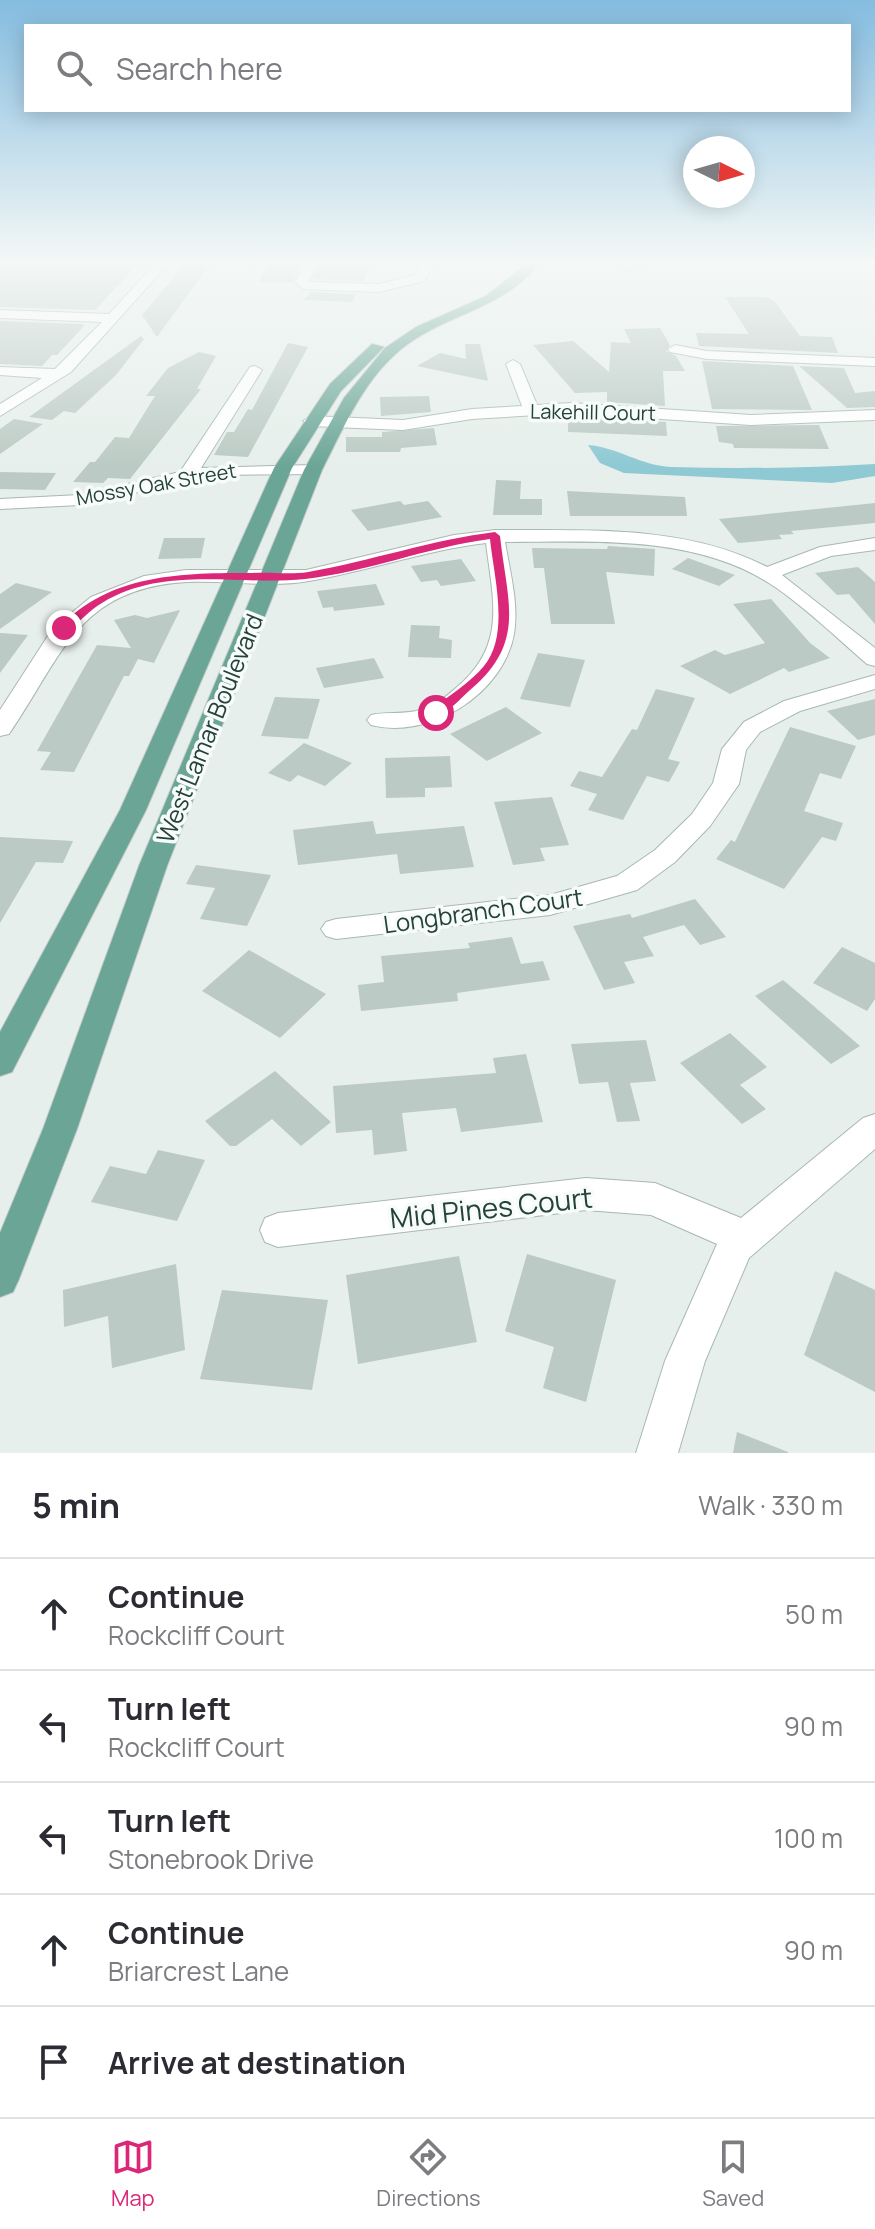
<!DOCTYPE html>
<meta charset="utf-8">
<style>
body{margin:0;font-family:Manrope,sans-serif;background:#f2f2f3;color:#2b2b33}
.compass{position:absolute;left:683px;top:136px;width:72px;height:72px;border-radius:50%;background:#fff;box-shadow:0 4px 20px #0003;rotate:95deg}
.stop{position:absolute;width:24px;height:24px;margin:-18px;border:6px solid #db2777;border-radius:50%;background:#fff}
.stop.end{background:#db2777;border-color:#fff;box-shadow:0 2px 8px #0008}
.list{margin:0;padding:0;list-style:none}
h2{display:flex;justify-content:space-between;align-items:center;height:104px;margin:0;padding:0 32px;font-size:34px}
h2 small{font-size:26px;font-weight:400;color:#7c7c81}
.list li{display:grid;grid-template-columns:52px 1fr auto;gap:24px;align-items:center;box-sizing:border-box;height:112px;padding:0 32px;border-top:2px solid #e1e1e2}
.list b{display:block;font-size:30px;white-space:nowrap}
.list p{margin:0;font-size:26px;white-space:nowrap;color:#7c7c81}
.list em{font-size:26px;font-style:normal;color:#7c7c81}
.icon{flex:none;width:44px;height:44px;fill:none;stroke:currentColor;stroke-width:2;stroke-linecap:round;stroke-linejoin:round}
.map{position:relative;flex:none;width:875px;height:1453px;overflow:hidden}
.search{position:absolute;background:#fff;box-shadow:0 4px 20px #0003;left:24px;right:24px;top:24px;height:88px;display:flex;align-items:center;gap:20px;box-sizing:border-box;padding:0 28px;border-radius:0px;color:#7c7c81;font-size:30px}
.sheet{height:664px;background:#fff}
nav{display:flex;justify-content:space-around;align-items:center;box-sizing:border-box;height:112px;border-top:2px solid #e1e1e2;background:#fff;font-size:22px;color:#7c7c81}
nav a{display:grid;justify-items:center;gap:4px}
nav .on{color:#db2777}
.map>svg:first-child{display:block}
</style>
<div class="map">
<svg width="875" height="1453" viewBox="0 0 875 1453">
<rect width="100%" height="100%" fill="#e6efeb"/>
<path fill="#8ec9d4" d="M 588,445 C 617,447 642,466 671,467 C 738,469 808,468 875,464 L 875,476 L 832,483 L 624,473 L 600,463 Z"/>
<g fill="#bbcac4">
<path d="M 0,264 L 138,264 L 95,310 L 0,307 Z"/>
<path d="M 185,264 L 210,264 L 157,337 L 142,315 Z"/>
<path d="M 269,264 L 288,264 L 301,265 L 292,283 L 258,282 Z"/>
<path d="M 357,265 L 370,265 L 363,281 L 312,279 L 319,266 Z"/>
<path d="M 311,292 L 356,294 L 352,302 L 303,300 Z"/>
<path d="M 725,297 L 766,297 L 775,302 L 800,336 L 832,337 L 838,353 L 699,346 L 696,333 L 749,334 Z"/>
<path d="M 0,321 L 81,324 L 85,325 L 57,355 L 52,355 L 42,366 L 0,364 Z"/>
<path d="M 660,328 L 670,345 L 666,351 L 676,356 L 685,371 L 663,371 L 665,406 L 607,402 L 607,392 L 575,393 L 533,345 L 573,341 L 609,372 L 611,342 L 631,343 L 624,329 Z"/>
<path d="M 141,336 L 144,339 L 116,375 L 75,413 L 64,411 L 52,420 L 29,417 Z"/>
<path d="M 288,343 L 308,347 L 248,457 L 214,455 L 227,432 L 234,432 L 248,409 L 252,410 Z"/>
<path d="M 465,344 L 480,344 L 488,381 L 417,366 L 440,353 L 466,359 Z"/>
<path d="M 199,352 L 216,356 L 197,389 L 201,389 L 130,479 L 108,478 L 103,483 L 73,482 L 90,462 L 95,462 L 115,437 L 129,438 L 155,396 L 146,396 L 168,368 Z"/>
<path d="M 702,361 L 793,366 L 812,410 L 712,409 Z"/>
<path d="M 799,366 L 844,368 L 855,393 L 875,391 L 875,407 L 847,408 Z"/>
<path d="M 429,396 L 431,412 L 381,416 L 380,397 Z"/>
<path d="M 14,419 L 43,424 L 0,454 L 0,429 Z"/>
<path d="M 608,419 L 666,422 L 667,436 L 568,432 L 568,421 Z"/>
<path d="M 819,425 L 829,449 L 734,448 L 733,444 L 719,442 L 716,426 Z"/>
<path d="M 434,428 L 437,445 L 401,448 L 400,452 L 346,452 L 346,437 L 382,437 L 382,432 Z"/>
<path d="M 0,472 L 56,473 L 45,490 L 0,489 Z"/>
<path d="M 496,480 L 521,481 L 520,499 L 542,499 L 542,515 L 493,515 Z"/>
<path d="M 567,491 L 685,497 L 687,516 L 570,516 Z"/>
<path d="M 400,501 L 404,505 L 428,501 L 442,517 L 368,531 L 351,510 Z"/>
<path d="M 875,503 L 875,523 L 791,531 L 794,534 L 779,535 L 782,539 L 738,543 L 719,519 Z"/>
<path d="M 164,538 L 205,538 L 201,558 L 158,559 Z"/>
<path d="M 608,546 L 655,549 L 654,576 L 606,572 L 615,624 L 551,624 L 544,568 L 534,568 L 532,548 L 607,549 Z"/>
<path d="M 688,558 L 735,575 L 719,586 L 672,569 Z"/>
<path d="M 461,559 L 476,581 L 441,586 L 437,580 L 421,582 L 411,566 Z"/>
<path d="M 858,567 L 875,582 L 875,624 L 849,594 L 837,595 L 815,573 Z"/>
<path d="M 16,583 L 52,592 L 0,629 L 0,594 Z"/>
<path d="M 376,584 L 385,605 L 334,611 L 333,607 L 323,608 L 317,591 Z"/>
<path d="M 771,599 L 810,643 L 830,658 L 789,672 L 784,668 L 730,694 L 680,666 L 715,650 L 725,655 L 765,643 L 733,604 Z"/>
<path d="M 180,610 L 154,663 L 138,659 L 129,676 L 124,676 L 74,772 L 40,770 L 51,752 L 37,751 L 97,645 L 131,648 L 114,620 L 135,615 L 147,618 Z"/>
<path d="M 411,625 L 440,626 L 439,638 L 452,640 L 451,658 L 408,657 Z"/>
<path d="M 0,633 L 28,635 L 0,673 Z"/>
<path d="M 538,653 L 585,660 L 570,707 L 520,699 Z"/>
<path d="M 374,658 L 384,678 L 324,688 L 316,668 Z"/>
<path d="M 656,689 L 695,698 L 668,759 L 680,762 L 669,782 L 647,776 L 623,820 L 588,810 L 597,794 L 570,786 L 579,771 L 602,777 L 632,729 L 637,730 Z"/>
<path d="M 275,697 L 320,699 L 308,739 L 261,736 Z"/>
<path d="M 875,699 L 875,735 L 858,740 L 827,711 Z"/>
<path d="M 506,707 L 542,733 L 487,761 L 450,734 Z"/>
<path d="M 790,727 L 856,746 L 841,779 L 820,773 L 804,811 L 843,823 L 836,841 L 822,837 L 784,889 L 716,859 L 731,840 L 735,842 Z"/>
<path d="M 304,743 L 352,763 L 325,786 L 298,775 L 290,782 L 268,773 Z"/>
<path d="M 450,756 L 452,787 L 425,788 L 425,797 L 386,798 L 385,758 Z"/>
<path d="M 552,797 L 569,845 L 540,848 L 545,861 L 513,865 L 494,802 Z"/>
<path d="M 373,821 L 376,834 L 464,826 L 474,867 L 400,874 L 397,854 L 298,865 L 293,830 Z"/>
<path d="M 0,837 L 73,841 L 63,863 L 36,862 L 0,923 Z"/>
<path d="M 196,865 L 271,875 L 247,926 L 200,919 L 215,888 L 186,884 Z"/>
<path d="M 695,899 L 726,937 L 700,945 L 684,925 L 643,937 L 654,956 L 624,962 L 635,983 L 604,990 L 573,926 L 630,914 L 632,918 Z"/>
<path d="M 512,937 L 521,964 L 543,961 L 550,980 L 457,993 L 458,1001 L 361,1011 L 358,985 L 384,982 L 381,956 L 470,948 L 468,943 Z"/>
<path d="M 842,947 L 875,963 L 875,999 L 867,1011 L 813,983 Z"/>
<path d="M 249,950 L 326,994 L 280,1038 L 202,991 Z"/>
<path d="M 783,980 L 809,1002 L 860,1046 L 831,1064 L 755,996 Z"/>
<path d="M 730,1033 L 767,1067 L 740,1085 L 766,1109 L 742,1124 L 680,1063 Z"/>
<path d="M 646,1040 L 656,1081 L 630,1083 L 640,1121 L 617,1122 L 608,1082 L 579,1084 L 571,1044 Z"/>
<path d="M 526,1054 L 543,1122 L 461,1132 L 456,1108 L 402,1113 L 407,1151 L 374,1155 L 372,1130 L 336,1133 L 333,1086 L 496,1073 L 493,1058 Z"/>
<path d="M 275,1071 L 331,1122 L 301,1146 L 272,1119 L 236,1146 L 230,1146 L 205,1121 Z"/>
<path d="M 158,1150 L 205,1160 L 177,1221 L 91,1202 L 110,1166 L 146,1174 Z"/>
<path d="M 527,1254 L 616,1280 L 586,1402 L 543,1388 L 554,1347 L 505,1331 Z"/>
<path d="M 459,1256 L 477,1342 L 358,1364 L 346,1275 Z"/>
<path d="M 176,1264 L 185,1350 L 112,1368 L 108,1316 L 64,1327 L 63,1290 Z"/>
<path d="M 835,1271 L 875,1290 L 875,1392 L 804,1355 Z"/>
<path d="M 222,1290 L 328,1300 L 312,1390 L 200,1379 Z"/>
<path d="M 737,1432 L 788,1452 L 788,1453 L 733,1453 Z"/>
</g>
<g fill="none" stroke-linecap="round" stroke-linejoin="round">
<g stroke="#a8b8b2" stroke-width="2">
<g id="minor">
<path d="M 155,264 L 168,264 L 71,372 L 0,416 L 0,404 L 42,378 L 0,375 L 0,367 L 55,369 L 102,322 L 0,318 L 0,310 L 109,314 Z"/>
<path d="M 305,264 L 317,264 L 308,281 L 311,282 L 379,284 L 415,275 L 422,264 L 434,264 L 424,281 L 379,292 L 303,289 L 295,282 Z"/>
<path d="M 624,264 L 643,264 L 629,270 Z"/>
<path d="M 675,345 L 707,351 L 875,358 L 875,366 L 707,359 L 670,352 L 668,349 Z"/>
<path d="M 513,360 L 520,364 L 537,405 L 571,403 L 751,415 L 875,410 L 875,420 L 751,425 L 571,413 L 472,419 L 403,430 L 311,426 L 303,421 L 311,416 L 403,420 L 472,409 L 522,406 L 506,364 Z"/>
<path d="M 255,366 L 262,370 L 201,468 L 313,465 L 322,470 L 319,474 L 214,475 L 80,505 L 0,509 L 0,499 L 80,495 L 180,472 L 250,367 Z"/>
<path d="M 495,530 C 585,531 684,524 767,567 L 820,547 L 875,538 L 875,550 L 831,556 L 782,575 L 875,648 L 875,666 L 867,664 C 838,639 809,611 778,589 C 700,534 596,542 505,542 C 510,572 519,604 514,634 C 503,695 429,740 371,725 L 367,720 L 371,715 C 387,711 404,715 420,710 C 434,707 447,696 457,687 C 507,645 493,600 486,543 C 426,550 368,571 309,581 C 270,588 227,580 187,582 C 77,588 62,657 9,734 L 0,736 L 0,710 L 53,628 L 91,597 L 144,576 L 186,570 L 306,570 L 454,535 Z"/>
<path d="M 875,675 L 875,689 L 800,711 L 760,732 L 746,750 L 739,784 L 710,826 L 675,862 L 637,890 L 550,915 L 336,939 L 326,936 L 321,929 L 326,922 L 336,919 L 550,895 L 617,876 L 655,850 L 692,814 L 713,783 L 722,749 L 744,722 L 784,701 Z"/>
<path d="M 875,1114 L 875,1149 L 749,1258 L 705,1361 L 678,1453 L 636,1453 L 665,1361 L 717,1244 L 651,1215 L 586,1210 L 278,1247 L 265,1242 L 260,1230 L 265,1218 L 278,1213 L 586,1178 L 655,1183 L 741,1218 L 863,1118 Z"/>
</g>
</g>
<g stroke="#c2cac8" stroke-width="2">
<g id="major">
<path d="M 526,264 L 539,264 C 504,308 451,313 408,344 C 366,374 345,425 322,470 L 167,866 L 77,1129 L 19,1279 L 13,1292 L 0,1297 L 0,1233 L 43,1129 L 139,866 L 304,470 L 344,398 L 385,348 L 416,327 L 486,296 Z"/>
<path d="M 372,344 L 384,347 L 341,391 L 292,468 L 146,810 L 12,1072 L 0,1076 L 0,1032 L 120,810 L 274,468 L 330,384 Z"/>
</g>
</g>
<use href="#minor" fill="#fff" fill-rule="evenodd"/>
<use href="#major" fill="#6aa596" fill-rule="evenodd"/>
</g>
<linearGradient id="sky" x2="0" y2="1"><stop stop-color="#84bce0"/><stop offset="0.56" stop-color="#f4f8f6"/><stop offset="1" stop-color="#f4f8f6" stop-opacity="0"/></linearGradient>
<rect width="875" height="468" fill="url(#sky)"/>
<path fill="#db2777" d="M 495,532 L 500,536 C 507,602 527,642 470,690 C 460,699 449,712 436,716 L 431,715 L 431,710 C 448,696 470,683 484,666 C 510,634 494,578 490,539 C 428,547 367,572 305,579 C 237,586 164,565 102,603 C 90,610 79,622 69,630 L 59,628 C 110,573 183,573 253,573 C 271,572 291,575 308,572 C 371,561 431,540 495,532 Z"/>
<g text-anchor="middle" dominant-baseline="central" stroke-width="7" stroke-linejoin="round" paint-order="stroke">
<g font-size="20" fill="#24423a" stroke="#f7fbf9">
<text transform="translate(593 412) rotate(1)">Lakehill Court</text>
<text transform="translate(156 484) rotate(-10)">Mossy Oak Street</text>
</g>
<g font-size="24" fill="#24423a" stroke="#f7fbf9">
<text transform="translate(209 728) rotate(-68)">West Lamar Boulevard</text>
<text transform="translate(483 910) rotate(-8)">Longbranch Court</text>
</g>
<g font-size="28" fill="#24423a" stroke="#f7fbf9">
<text transform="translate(491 1207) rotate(-6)">Mid Pines Court</text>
</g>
</g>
</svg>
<svg class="compass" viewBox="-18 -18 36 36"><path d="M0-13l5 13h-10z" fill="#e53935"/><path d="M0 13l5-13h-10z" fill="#7c7c81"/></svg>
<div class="stop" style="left:436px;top:713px"></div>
<div class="stop end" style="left:64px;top:628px"></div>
<div class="search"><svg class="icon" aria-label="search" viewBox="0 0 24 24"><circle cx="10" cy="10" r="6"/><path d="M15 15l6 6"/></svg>Search here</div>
</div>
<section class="sheet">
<h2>5 min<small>Walk · 330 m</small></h2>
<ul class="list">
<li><svg class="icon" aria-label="ahead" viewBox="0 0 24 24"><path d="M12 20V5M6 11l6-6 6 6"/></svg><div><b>Continue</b><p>Rockcliff Court</p></div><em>50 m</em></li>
<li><svg class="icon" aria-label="left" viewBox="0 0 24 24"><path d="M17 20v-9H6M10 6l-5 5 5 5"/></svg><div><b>Turn left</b><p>Rockcliff Court</p></div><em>90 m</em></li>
<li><svg class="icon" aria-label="left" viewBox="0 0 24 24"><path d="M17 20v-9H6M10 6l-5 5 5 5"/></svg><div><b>Turn left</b><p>Stonebrook Drive</p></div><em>100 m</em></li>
<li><svg class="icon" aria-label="ahead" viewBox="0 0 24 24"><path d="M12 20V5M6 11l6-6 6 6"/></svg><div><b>Continue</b><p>Briarcrest Lane</p></div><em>90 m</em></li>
<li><svg class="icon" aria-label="arrive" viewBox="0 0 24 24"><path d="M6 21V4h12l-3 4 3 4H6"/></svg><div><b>Arrive at destination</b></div></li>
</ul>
</section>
<nav>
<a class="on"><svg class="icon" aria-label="map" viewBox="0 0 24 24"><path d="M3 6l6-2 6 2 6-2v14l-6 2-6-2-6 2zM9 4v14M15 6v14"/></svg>Map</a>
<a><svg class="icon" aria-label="directions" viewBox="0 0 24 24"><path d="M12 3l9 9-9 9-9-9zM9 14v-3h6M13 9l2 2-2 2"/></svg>Directions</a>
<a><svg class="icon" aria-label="saved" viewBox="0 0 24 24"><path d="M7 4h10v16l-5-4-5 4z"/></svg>Saved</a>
</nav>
